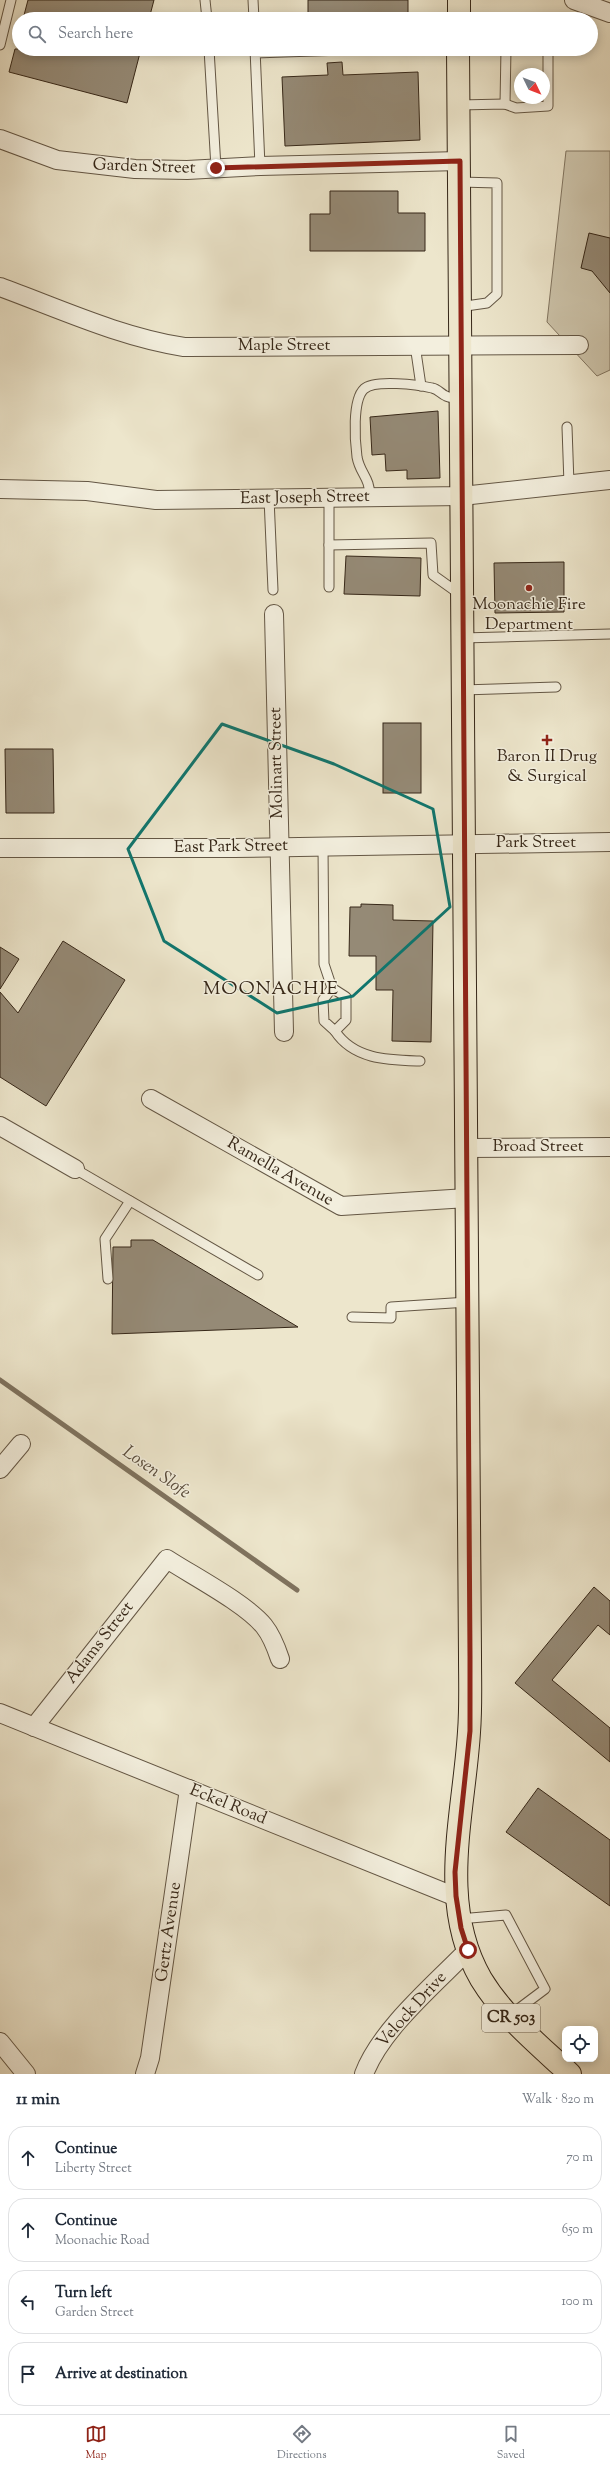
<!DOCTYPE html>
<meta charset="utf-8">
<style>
body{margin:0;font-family:"Sorts Mill Goudy",serif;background:#f6f6f7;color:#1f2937}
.controls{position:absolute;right:12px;bottom:12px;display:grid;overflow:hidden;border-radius:8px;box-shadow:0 2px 10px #0003}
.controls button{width:36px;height:36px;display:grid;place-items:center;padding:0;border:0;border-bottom:1px solid #e0e1e3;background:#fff;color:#1f2937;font:20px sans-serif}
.compass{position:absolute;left:514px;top:68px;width:36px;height:36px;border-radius:50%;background:#fff;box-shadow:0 2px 10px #0003;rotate:133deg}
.stop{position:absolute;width:12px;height:12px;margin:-9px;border:3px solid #8f2418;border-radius:50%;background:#fff}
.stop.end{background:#8f2418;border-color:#fff;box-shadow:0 1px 4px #0008}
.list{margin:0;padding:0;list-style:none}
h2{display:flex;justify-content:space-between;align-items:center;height:52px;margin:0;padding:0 16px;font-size:17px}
h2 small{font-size:13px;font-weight:400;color:#747a83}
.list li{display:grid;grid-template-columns:26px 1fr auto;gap:12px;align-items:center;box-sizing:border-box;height:64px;margin:0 8px 8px;padding:0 8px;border:1px solid #e0e1e3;border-radius:16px}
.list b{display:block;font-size:15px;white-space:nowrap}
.list p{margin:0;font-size:13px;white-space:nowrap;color:#747a83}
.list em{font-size:13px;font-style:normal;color:#747a83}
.icon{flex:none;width:22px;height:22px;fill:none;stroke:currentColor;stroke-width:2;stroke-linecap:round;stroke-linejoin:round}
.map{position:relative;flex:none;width:610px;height:2074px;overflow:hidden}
.search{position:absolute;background:#fff;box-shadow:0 2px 10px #0003;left:12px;right:12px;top:12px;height:44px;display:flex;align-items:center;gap:10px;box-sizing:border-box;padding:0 14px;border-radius:22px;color:#747a83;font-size:15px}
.sheet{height:340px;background:#fff}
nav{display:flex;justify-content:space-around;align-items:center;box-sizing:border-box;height:56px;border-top:1px solid #e0e1e3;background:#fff;font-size:11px;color:#747a83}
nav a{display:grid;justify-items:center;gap:2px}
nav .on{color:#8f2418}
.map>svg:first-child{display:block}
</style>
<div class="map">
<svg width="610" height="2074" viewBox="0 0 610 2074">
<rect width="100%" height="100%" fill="#ede6cc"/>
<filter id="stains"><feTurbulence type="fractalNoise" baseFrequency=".005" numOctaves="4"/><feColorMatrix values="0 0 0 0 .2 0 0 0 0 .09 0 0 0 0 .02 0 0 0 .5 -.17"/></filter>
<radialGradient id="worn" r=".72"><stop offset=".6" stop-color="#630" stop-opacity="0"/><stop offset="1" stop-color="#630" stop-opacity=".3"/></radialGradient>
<path fill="#cec6ad" stroke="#827662" d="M 566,151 L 610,151 L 610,370 L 597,376 L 547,322 Z"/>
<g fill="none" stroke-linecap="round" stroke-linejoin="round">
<path stroke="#7f735f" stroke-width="5" d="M 0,1380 L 297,1590"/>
</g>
<g fill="#958a76" stroke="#362718">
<path d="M 28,0 L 154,0 L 149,19 L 23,19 Z"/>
<rect x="308" y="0" width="100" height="19"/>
<path d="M 15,49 L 141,49 L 127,103 L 9,72 Z"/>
<path d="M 342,62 L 343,75 L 418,72 L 420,140 L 285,146 L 282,77 L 328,75 L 327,63 Z"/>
<path d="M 330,191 L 398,191 L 398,213 L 425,213 L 425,251 L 310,251 L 310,214 L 330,214 Z"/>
<path d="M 589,233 L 610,238 L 610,293 L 592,271 L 581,268 Z"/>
<path d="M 438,411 L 440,478 L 407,479 L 407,470 L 386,471 L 385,454 L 372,455 L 370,417 Z"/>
<path d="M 346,556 L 421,558 L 420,596 L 344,594 Z"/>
<path d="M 564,562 L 564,612 L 495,613 L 494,563 Z"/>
<rect x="383" y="723" width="38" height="70"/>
<path d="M 5,749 L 53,749 L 54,813 L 6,813 Z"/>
<path d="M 361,904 L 393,905 L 393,920 L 433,921 L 431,1042 L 392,1041 L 393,990 L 376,990 L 376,956 L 349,956 L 350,907 L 361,907 Z"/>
<path d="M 63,941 L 125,980 L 46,1106 L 0,1077 L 0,992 L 18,1013 Z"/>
<path d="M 0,947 L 19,959 L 0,989 Z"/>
<path d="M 131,1240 L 153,1240 L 298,1327 L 112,1334 L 113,1247 L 131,1247 Z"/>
<path d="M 594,1587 L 610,1601 L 610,1635 L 598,1625 L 552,1680 L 610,1728 L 610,1762 L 515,1683 Z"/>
<path d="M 538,1788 L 610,1840 L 610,1906 L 506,1832 Z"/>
</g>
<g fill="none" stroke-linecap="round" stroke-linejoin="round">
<g stroke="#645745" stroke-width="11">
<g id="service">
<path d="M 205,0 L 207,19"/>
<path d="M 253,0 L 254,19"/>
<path d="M 0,45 L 11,0"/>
<path d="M 209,49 L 216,168"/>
<path d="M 255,49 L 260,166"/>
<path d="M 255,53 L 373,49"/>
<path d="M 505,104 L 506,49"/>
<path d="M 459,105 L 505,104 L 516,108 L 548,106 L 548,49"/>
<path d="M 459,307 L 487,303 L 497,294 L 497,183 L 460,182"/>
<path d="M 415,345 L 421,386"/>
<path d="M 567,427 L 569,484"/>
<path d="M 329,497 L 329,587"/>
<path d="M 370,497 C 370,477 360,474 357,457 C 355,442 352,400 364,389 C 374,379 419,385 432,388 C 438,389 441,394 446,396 C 450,398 456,398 460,399"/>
<path d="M 269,498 L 273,590"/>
<path d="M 329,545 L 431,543 L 433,575 L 461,595"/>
<path d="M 462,638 L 610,634"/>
<path d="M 463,690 L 556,687"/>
<path d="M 323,846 L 324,964 L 332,988 L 346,997 L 346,1020 L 335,1031 L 324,1021 L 323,1000 L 332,988"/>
<path d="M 335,1031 C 354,1060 389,1060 420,1061"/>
<path d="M 75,1169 L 258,1275"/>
<path d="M 108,1279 L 105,1239 L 130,1201"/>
<path d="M 352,1317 L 391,1318 L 391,1307 L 468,1302"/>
<path d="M 459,1919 L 506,1915 L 545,1989 L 509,2016"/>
</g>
</g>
<g stroke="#645745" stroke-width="20">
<g id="minor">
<path d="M 574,0 L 610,13"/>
<path d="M 0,139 L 57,160 L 135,169 L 187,170 L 260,166 L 460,161"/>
<path d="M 0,287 C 60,309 120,337 184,347 L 579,345"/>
<path d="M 0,489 L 87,491 L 156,500 L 462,496 L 610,480"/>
<path d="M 274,614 L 284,1032"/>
<path d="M 0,848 L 234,848 L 610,842"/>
<path d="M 151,1099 L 341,1206 L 467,1198"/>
<path d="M 0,1126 L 75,1169"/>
<path d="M 466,1148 L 610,1147"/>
<path d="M 0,1469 L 21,1444"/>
<path d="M 0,1713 L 456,1897"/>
<path d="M 34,1727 L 167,1559 C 193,1576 245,1603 264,1626 C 272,1636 276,1647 280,1659"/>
<path d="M 0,2042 L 26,2074"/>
<path d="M 145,2074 L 150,2058 L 189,1789"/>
<path d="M 364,2074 C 381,2029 434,1985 468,1950"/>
</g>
</g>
<g stroke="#362718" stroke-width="24">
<g id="primary">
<path d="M 459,19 L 459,0"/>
<path d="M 458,49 L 470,1656 C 470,1681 471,1707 469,1732 C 464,1814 437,1903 481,1979 C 504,2017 539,2045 570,2074"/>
</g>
</g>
<use href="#service" stroke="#f3efde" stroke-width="9"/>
<use href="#minor" stroke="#f3efde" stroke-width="18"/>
<use href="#primary" stroke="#ede6cc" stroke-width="22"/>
</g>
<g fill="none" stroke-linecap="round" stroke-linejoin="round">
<path stroke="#8f2418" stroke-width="5" d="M 216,168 L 460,161 L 470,1656 L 470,1731 L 455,1872 L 456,1896 L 461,1928 L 468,1950"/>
</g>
<path fill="none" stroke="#0f766e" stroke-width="3" stroke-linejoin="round" d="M 222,724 L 334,764 L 433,809 L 450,907 L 353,996 L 277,1013 L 164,941 L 128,849 Z"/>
<g fill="#8f2418" stroke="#f3efde" stroke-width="1.5">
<circle cx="529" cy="588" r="4"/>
<path d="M545 734h4v4h4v4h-4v4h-4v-4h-4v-4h4z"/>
</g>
<g text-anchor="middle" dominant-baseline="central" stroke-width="3" stroke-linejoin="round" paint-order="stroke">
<rect fill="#f3efde" stroke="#6f6353" stroke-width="1" x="482" y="2004" width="58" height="28" rx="3"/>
<g font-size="16" font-weight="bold" fill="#362718">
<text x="511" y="2018">CR 503</text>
</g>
<g font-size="17" fill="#362718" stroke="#f3efde">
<text transform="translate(144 167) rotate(2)">Garden Street</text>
<text x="284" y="346">Maple Street</text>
<text transform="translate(305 498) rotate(-1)">East Joseph Street</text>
<text transform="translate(277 763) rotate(-91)">Molinart Street</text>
<text x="536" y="843">Park Street</text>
<text transform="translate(231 847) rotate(-1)">East Park Street</text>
<text x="538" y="1147">Broad Street</text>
<text transform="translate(280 1172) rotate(30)">Ramella Avenue</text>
<text transform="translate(100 1643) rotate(-52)">Adams Street</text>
<text transform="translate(228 1805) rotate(22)">Eckel Road</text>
<text transform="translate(169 1932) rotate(-82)">Gertz Avenue</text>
<text transform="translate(412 2010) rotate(-48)">Velock Drive</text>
</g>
<g font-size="17" fill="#362718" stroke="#f3efde">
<text x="529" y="605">Moonachie Fire<tspan x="529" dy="20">Department</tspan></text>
<text x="547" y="757">Baron II Drug<tspan x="547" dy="20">&amp; Surgical</tspan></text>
</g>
<g font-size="18" font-style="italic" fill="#5a4d3c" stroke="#f3efde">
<text transform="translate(156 1473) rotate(35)">Losen Slofe</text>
</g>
<g font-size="19" letter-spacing="1" fill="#362718" stroke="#f3efde">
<text x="271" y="989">MOONACHIE</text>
</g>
</g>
<rect width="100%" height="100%" filter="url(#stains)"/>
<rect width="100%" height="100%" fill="url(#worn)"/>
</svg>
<div class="controls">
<button><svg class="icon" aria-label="locate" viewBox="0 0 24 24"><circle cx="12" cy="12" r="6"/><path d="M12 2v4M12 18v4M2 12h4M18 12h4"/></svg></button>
</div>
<svg class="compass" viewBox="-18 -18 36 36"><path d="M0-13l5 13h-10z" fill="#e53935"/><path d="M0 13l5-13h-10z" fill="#747a83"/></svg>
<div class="stop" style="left:468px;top:1950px"></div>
<div class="stop end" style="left:216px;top:168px"></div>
<div class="search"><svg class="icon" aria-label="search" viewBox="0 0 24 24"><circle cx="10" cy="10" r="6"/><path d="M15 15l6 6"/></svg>Search here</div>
</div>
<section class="sheet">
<h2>11 min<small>Walk · 820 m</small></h2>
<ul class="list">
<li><svg class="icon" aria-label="ahead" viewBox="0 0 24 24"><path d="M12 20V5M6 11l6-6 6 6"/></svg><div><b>Continue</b><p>Liberty Street</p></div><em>70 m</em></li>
<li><svg class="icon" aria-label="ahead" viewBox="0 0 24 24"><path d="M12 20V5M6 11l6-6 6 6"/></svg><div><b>Continue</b><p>Moonachie Road</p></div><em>650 m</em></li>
<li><svg class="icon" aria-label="left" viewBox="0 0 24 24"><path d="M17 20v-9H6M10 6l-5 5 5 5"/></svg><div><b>Turn left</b><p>Garden Street</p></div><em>100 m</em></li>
<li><svg class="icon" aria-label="arrive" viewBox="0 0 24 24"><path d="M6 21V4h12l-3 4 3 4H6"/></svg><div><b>Arrive at destination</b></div></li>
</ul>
</section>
<nav>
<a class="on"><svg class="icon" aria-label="map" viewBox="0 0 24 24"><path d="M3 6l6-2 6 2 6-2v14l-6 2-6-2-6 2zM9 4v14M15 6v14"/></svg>Map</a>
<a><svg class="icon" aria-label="directions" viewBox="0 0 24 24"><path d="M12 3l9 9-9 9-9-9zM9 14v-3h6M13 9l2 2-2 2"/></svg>Directions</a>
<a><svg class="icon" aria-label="saved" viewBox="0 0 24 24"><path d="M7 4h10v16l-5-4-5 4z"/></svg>Saved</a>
</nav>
